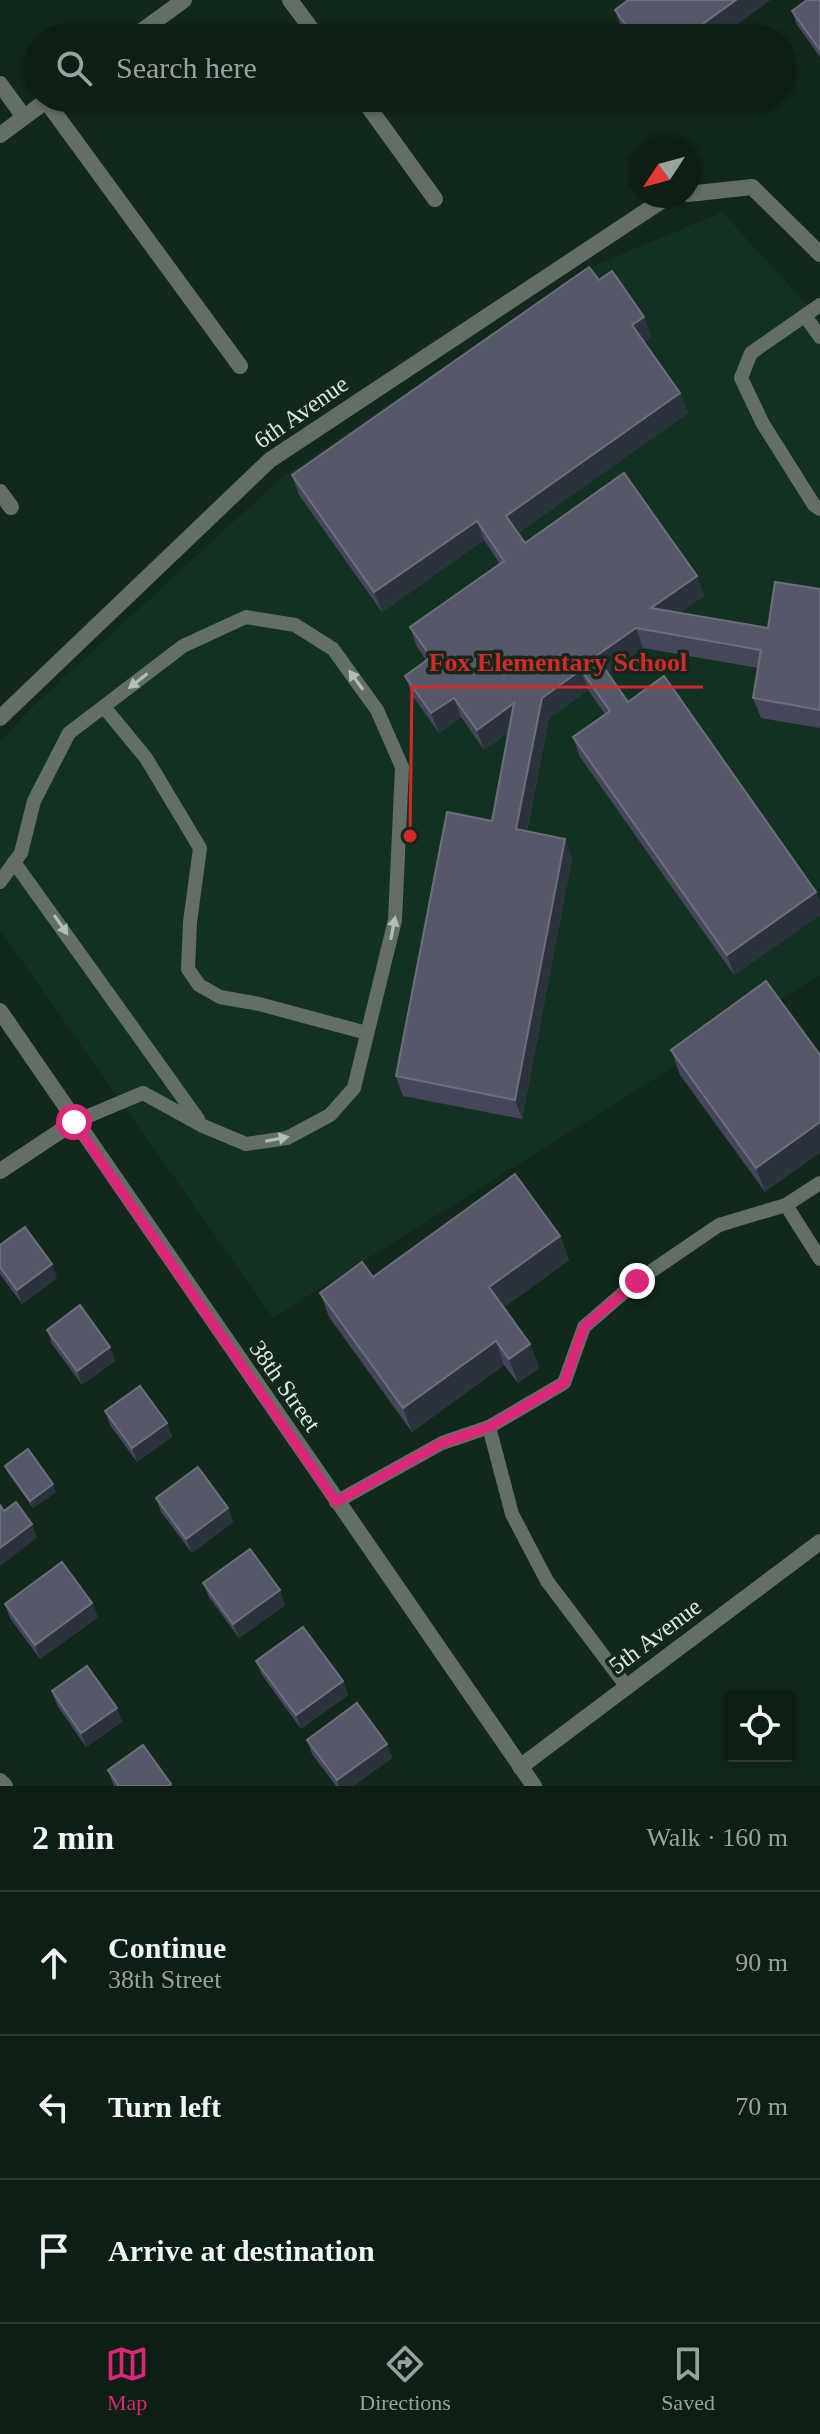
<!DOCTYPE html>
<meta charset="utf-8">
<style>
body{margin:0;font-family:"Times New Roman",serif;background:#16271d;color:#f1f3f6}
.controls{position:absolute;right:24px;bottom:24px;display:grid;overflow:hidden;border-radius:8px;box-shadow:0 2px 6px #0004}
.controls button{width:72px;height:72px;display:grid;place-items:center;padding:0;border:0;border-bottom:2px solid #2d3c34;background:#0d1e14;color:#f1f3f6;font:40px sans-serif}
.compass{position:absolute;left:628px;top:136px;width:72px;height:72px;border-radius:50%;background:#0d1e14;box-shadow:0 2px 6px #0004;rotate:234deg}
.stop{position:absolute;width:24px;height:24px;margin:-18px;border:6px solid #db2777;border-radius:50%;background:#fff}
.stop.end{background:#db2777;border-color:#fff;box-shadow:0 2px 8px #0008}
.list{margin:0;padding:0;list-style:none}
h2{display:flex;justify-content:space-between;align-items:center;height:104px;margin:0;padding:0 32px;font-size:34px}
h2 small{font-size:26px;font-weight:400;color:#9aa2a0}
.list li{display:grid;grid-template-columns:52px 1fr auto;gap:24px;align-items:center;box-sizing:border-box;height:144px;padding:0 32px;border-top:2px solid #2d3c34}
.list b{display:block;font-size:30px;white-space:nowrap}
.list p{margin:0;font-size:26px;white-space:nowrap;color:#9aa2a0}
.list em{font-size:26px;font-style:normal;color:#9aa2a0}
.icon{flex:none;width:44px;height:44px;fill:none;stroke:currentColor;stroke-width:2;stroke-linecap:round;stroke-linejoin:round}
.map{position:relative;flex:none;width:820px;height:1786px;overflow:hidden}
.search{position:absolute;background:#0d1e14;box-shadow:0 2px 6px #0004;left:24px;right:24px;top:24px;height:88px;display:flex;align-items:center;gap:20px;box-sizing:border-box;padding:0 28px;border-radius:44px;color:#9aa2a0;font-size:30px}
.sheet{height:536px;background:#0d1e14}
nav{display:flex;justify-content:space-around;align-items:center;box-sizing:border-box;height:112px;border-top:2px solid #2d3c34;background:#0d1e14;font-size:22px;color:#9aa2a0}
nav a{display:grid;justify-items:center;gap:4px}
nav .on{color:#db2777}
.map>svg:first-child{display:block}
</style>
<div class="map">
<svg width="820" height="1786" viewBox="0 0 820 1786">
<rect width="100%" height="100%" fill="#11281b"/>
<path fill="#123121" d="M 722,212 L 820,319 L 820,975 L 273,1318 L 0,930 L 0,742 L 32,707 L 282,477 L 587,269 Z"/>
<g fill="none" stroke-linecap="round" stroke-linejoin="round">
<g stroke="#636e67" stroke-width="14">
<path d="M 820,305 L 751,353 L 741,378 L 763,424 L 814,505 L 820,509"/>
<path d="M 805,316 L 820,337"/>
<path d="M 104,707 L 146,758 L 200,848 L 190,922 L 188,969 L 199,985 L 220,997 L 259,1004 L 367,1033"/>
<path d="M 14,862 L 198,1119"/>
<path d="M 0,882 L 21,853 L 34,801 L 69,733 L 183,646 L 246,617 L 295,625 L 333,649 L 377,710 L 402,767 L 395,920 L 354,1088 L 330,1115 L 287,1138 L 246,1144 L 203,1126 L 143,1093 L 74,1122"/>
<path d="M 786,1205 L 820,1183"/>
<path d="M 489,1427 L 512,1514 L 547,1581 L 627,1687"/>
<path d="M 336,1502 L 442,1443 L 489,1427 L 564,1383 L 584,1327 L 637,1281 L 719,1225 L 786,1205 L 820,1259"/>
</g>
<g stroke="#636e67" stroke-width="16">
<path d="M 290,0 L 318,38"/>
<path d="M 132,38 L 184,0"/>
<path d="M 0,84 L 24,117"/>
<path d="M 362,98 L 435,199"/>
<path d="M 0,135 L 46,101 L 240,366"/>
<path d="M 688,194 L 752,187 L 820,254"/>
<path d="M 0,492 L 11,507"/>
<path d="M 0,718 L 270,460 L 669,196"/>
<path d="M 0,1011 L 534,1786"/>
<path d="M 0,1171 L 74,1122"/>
<path d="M 520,1767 L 820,1542"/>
<path d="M 0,1781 L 5,1786"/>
</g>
</g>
<g fill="#46465a">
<path d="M 628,0 L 770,0 L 718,38 L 628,38 L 622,30 L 615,10 Z"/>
<path d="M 820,0 L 820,57 L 797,25 L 792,11 Z"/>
<path d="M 599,280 L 644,317 L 651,337 L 644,342 L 680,393 L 688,413 L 518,533 L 525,543 L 697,576 L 704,596 L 679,613 L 768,628 L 820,589 L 820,728 L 761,718 L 753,698 L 758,668 L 643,648 L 607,673 L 628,702 L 816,892 L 820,903 L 820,915 L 734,975 L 580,757 L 573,737 L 605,714 L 588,690 L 549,718 L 527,831 L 572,858 L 522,1119 L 403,1096 L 396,1076 L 492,821 L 509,732 L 484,750 L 461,717 L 439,733 L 412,695 L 405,676 L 426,660 L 417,647 L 410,627 L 500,564 L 484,540 L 382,612 L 299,495 L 292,475 Z"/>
<path d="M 671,1050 L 820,1055 L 765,1192 L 680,1075 Z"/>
<path d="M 560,1236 L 569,1260 L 504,1307 L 530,1344 L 539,1368 L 518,1383 L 504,1365 L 412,1432 L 329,1317 L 320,1293 L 373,1277 Z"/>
<path d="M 0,1245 L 57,1278 L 22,1304 L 0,1274 Z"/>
<path d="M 47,1330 L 110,1347 L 115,1361 L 82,1385 L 52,1344 Z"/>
<path d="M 105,1411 L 167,1423 L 172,1437 L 137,1462 L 110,1425 Z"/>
<path d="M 5,1466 L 56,1492 L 33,1508 L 8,1473 Z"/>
<path d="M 156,1498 L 228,1508 L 233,1522 L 192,1553 L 161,1512 Z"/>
<path d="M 203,1583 L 285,1605 L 239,1638 L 209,1597 Z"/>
<path d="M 5,1604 L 98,1617 L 40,1659 L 10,1618 Z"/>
<path d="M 256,1661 L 343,1681 L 348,1695 L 301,1729 L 262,1675 Z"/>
<path d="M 52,1691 L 117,1708 L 122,1722 L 86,1747 L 57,1705 Z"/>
<path d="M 307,1740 L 387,1744 L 392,1758 L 353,1786 L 336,1786 L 312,1754 Z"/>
<path d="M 108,1770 L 171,1784 L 172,1786 L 114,1786 Z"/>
</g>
<g fill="#2a333b">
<path d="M 736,0 L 770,0 L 718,38 L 683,38 Z"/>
<path d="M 644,317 L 651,337 L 639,345 L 632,325 Z"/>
<path d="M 680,393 L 688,413 L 514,536 L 506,516 Z"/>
<path d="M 477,521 L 484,540 L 382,612 L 374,592 Z"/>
<path d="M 697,576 L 704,596 L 658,628 L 651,608 Z"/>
<path d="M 636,628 L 643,648 L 603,676 L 596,656 Z"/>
<path d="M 581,670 L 588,690 L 549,718 L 523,849 L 516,829 L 542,698 Z"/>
<path d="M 454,698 L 461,717 L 439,733 L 431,713 Z"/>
<path d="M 514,703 L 521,723 L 484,750 L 477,730 Z"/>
<path d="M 565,839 L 572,858 L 522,1119 L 515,1100 Z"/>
<path d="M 816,892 L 820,903 L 820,915 L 734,975 L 727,955 Z"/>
<path d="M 820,1122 L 820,1153 L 765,1192 L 756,1168 Z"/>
<path d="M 560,1236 L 569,1260 L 498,1312 L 489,1287 Z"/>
<path d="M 52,1264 L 57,1278 L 22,1304 L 17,1290 Z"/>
<path d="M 496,1341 L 504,1365 L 412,1432 L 403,1408 Z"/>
<path d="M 530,1344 L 539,1368 L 518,1383 L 509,1359 Z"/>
<path d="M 110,1347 L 115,1361 L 82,1385 L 77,1371 Z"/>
<path d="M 167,1423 L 172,1437 L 137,1462 L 132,1448 Z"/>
<path d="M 53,1484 L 56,1492 L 33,1508 L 30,1501 Z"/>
<path d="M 228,1508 L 233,1522 L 192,1553 L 186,1539 Z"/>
<path d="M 32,1524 L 37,1538 L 0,1566 L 0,1548 Z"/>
<path d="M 280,1590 L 285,1605 L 239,1638 L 233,1624 Z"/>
<path d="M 92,1603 L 98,1617 L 40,1659 L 35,1645 Z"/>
<path d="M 343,1681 L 348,1695 L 301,1729 L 296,1715 Z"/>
<path d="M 117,1708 L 122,1722 L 86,1747 L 81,1733 Z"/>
<path d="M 387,1744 L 392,1758 L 353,1786 L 339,1786 L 337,1780 Z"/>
</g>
<g fill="#565869" stroke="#6b6f7c" stroke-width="2">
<path d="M 628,0 L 736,0 L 683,38 L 635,38 L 615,10 Z"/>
<path d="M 807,0 L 820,0 L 820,50 L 792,11 Z"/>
<path d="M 589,267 L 599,280 L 612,271 L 644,317 L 632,325 L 680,393 L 506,516 L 525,543 L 624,473 L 697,576 L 651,608 L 768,628 L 775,582 L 820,589 L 820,710 L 753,698 L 761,650 L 636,628 L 596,656 L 628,702 L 664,676 L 816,892 L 727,955 L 573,737 L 610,711 L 581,670 L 542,698 L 516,829 L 565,839 L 515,1100 L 396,1076 L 447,812 L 492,821 L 514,703 L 477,730 L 454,698 L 431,713 L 405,676 L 431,657 L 410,627 L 504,561 L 477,521 L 374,592 L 292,475 Z"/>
<path d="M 766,981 L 820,1055 L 820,1122 L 756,1168 L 671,1050 Z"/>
<path d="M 515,1174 L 560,1236 L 489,1287 L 530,1344 L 509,1359 L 496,1341 L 403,1408 L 320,1293 L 362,1262 L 373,1277 Z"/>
<path d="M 25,1227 L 52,1264 L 17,1290 L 0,1267 L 0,1245 Z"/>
<path d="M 80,1305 L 110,1347 L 77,1371 L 47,1330 Z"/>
<path d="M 140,1386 L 167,1423 L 132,1448 L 105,1411 Z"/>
<path d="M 28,1449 L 53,1484 L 30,1501 L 5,1466 Z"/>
<path d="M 198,1467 L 228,1508 L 186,1539 L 156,1498 Z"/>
<path d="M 16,1502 L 32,1524 L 0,1548 L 0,1505 L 4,1511 Z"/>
<path d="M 250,1549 L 280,1590 L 233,1624 L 203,1583 Z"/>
<path d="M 62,1562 L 92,1603 L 35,1645 L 5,1604 Z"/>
<path d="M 303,1627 L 343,1681 L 296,1715 L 256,1661 Z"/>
<path d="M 87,1666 L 117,1708 L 81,1733 L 52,1691 Z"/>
<path d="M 357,1703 L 387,1744 L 337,1780 L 307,1740 Z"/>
<path d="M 143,1745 L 171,1784 L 168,1786 L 119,1786 L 108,1770 Z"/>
</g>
<defs><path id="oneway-solid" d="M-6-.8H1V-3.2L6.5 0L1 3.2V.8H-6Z" transform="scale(2)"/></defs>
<g fill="#b2bfb6">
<use href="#oneway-solid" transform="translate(356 680) rotate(-126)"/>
<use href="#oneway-solid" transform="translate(138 681) rotate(142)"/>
<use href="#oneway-solid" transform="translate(61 925) rotate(55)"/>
<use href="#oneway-solid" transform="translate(393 928) rotate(-79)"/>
<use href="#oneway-solid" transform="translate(277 1139) rotate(-11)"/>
</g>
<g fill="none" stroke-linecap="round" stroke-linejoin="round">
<path stroke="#db2777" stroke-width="10" d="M 74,1122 L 336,1502 L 442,1443 L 489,1427 L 564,1383 L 584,1327 L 637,1281"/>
</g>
<g text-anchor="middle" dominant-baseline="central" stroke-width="7" stroke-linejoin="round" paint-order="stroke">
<g font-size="24" fill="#dceae1" stroke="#11281b">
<text transform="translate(301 412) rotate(-35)">6th Avenue</text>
<text transform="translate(285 1386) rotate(55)">38th Street</text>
<text transform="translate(655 1636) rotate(-37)">5th Avenue</text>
</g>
</g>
<path fill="none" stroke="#d62828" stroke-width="3" d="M410 836L412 687H703"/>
<circle fill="#d62828" stroke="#11281b" stroke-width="3" cx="410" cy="836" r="8"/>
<g font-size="26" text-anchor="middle" font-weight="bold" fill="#d62828" stroke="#11281b" stroke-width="7" stroke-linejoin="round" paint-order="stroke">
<text x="558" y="671">Fox Elementary School</text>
</g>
</svg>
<div class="controls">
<button><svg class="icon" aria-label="locate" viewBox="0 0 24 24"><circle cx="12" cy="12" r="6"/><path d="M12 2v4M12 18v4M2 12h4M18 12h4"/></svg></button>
</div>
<svg class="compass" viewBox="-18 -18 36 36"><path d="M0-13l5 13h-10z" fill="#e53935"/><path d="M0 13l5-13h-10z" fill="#9aa2a0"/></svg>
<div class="stop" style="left:74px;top:1122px"></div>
<div class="stop end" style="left:637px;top:1281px"></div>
<div class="search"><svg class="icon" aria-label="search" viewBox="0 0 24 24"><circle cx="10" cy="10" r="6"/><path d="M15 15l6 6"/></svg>Search here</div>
</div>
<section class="sheet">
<h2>2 min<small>Walk · 160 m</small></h2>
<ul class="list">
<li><svg class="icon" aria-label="ahead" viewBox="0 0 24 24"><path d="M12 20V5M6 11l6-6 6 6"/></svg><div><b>Continue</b><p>38th Street</p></div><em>90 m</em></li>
<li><svg class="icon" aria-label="left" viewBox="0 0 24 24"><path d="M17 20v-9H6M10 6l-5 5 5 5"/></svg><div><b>Turn left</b></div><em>70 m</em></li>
<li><svg class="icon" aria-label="arrive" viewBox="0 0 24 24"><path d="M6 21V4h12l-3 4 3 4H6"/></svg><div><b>Arrive at destination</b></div></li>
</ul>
</section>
<nav>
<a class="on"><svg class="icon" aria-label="map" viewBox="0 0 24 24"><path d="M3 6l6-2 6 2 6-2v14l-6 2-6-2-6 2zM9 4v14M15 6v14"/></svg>Map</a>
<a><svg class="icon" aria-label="directions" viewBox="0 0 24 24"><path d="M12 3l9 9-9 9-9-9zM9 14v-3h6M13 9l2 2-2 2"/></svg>Directions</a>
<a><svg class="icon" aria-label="saved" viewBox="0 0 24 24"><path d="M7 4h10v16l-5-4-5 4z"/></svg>Saved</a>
</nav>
